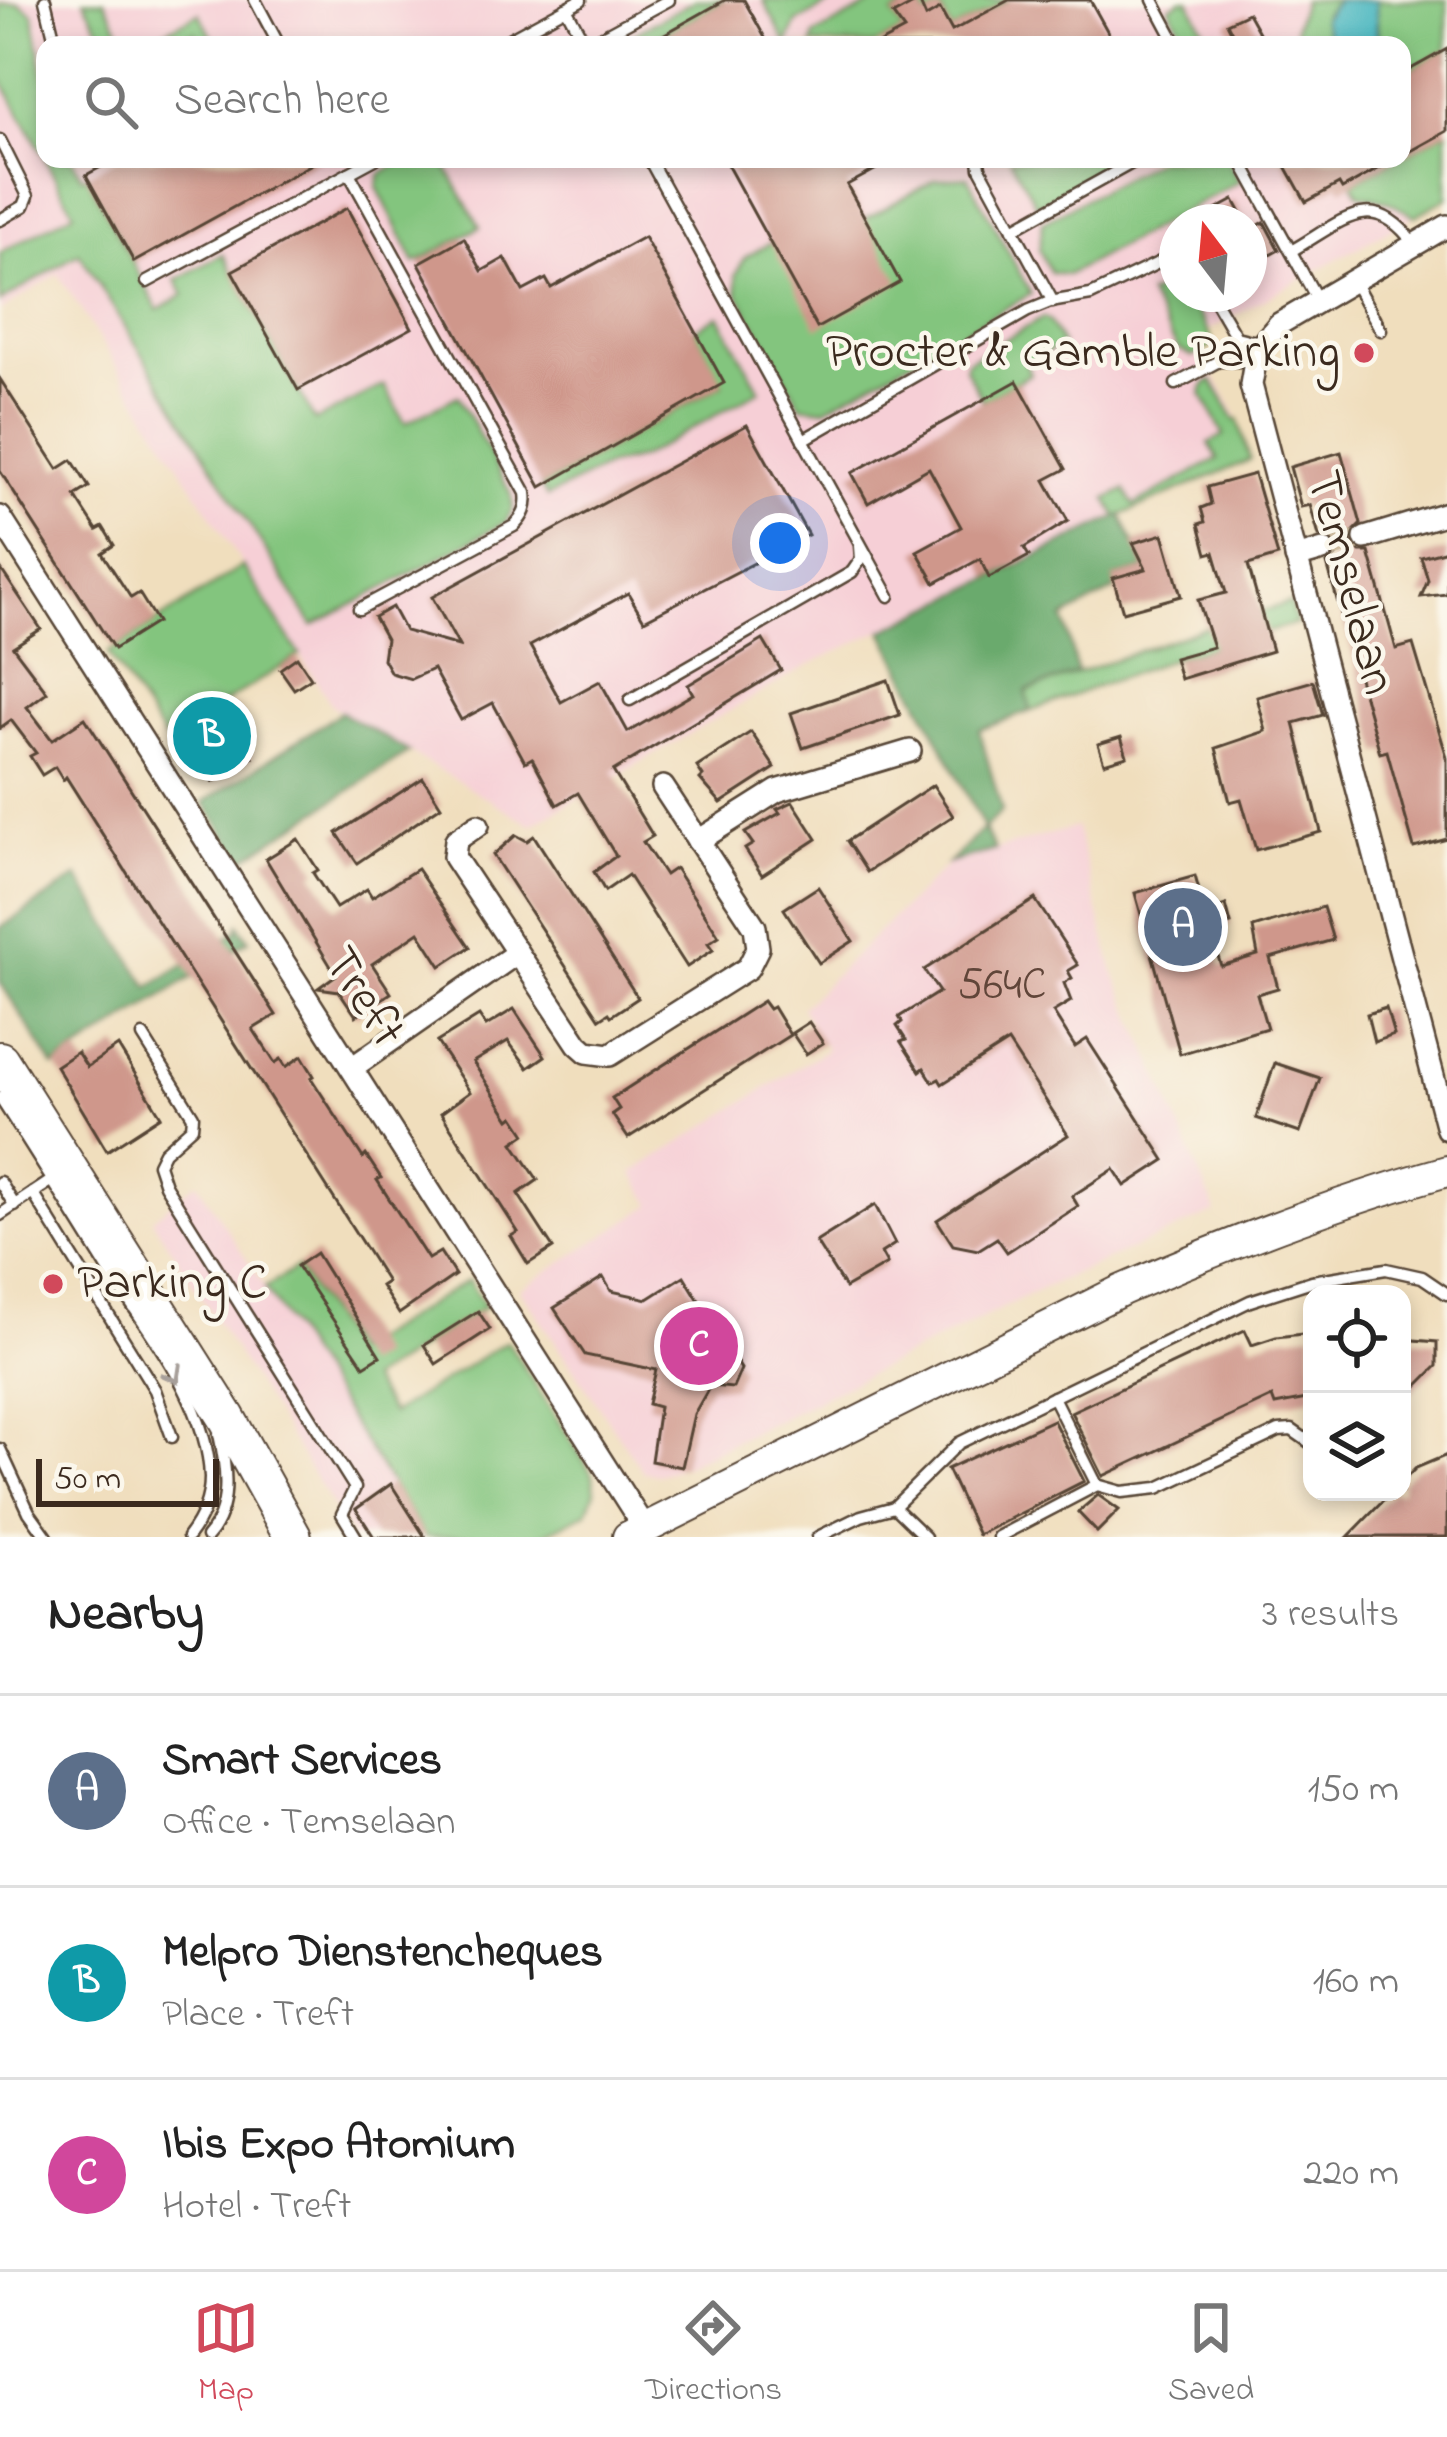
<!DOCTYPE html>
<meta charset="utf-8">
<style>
body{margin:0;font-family:"Indie Flower",sans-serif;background:#f6f6f6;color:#222}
.controls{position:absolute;right:36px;bottom:36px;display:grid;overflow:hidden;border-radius:24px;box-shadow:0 6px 18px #0003}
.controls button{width:108px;height:108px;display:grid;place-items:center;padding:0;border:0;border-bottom:3px solid #e0e0e0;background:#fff;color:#222;font:60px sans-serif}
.compass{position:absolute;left:1159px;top:204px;width:108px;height:108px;border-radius:50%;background:#fff;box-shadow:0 6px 18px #0003;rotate:344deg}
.scale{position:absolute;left:36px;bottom:30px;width:183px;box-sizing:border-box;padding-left:12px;border:6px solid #3b2a1e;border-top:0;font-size:33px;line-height:42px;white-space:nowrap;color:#3b2a1e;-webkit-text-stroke:9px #fbf7ec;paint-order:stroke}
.you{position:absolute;left:780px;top:543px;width:42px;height:42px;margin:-30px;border:9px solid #fff;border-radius:50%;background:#1a73e8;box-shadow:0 0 0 18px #1a73e833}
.badge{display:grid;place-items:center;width:78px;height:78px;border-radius:50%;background:#d1495b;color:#fff;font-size:39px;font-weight:700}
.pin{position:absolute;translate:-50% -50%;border:6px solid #fff;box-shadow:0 3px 12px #0006}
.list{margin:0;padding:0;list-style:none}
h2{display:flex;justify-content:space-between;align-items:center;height:156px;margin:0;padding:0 48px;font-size:51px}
h2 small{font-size:39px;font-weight:400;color:#767676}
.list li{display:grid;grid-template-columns:78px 1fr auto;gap:36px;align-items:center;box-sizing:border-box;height:192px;padding:0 48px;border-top:3px solid #e0e0e0}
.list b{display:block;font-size:45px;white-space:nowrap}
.list p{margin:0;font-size:39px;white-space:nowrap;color:#767676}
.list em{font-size:39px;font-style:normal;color:#767676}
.icon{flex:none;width:66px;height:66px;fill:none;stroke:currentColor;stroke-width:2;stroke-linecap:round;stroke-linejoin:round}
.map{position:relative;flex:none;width:1447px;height:1537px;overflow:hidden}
.search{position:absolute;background:#fff;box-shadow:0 6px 18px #0003;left:36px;right:36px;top:36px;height:132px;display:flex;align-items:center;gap:30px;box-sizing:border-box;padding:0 42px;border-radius:24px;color:#767676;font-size:45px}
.sheet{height:732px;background:#fff}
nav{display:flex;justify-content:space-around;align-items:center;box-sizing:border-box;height:168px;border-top:3px solid #e0e0e0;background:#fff;font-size:33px;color:#767676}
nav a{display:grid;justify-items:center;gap:6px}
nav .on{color:#d1495b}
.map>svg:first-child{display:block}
</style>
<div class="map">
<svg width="1447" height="1537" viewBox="0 0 1447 1537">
<rect width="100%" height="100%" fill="#fbf7ec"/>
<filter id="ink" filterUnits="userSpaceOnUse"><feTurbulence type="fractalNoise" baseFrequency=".00833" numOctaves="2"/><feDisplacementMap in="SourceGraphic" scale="24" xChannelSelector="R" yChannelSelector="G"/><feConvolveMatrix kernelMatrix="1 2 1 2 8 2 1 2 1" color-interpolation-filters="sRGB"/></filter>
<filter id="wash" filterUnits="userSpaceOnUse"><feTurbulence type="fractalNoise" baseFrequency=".004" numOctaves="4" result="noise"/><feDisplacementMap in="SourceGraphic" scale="48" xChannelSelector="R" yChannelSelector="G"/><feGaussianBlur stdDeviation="2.7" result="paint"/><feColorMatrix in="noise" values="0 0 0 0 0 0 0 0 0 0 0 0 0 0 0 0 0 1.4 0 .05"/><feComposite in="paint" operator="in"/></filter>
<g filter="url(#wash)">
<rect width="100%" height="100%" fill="#f0debd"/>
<g fill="#f6cfd6" fill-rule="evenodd">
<path d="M 0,0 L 1447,0 L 1447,198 L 1193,339 L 1237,416 L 1250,460 L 1121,515 L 811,664 L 532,825 L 333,707 L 58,274 L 0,311 ZM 45,45 L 1402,45 L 1402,159 L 45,159 ZM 1177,222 L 1249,222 L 1249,294 L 1177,294 Z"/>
<path d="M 1076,827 L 1113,969 L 1216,1212 L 1041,1289 L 682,1467 L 658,1474 L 643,1472 L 520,1289 L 652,1205 L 633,1173 L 827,1049 L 801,1008 L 949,863 Z"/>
<path d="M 197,1182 L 425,1537 L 352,1537 L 152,1219 Z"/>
</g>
<g fill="#83c57e" stroke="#5f784e" stroke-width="3">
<path d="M 84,0 L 104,0 L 128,45 L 108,45 Z"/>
<path d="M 695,0 L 725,0 L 658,37 L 662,45 L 613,45 Z"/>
<path d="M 763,0 L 837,0 L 797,22 L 787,45 Z"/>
<path d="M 880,0 L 896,0 L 902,10 L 893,15 L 904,30 L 876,45 L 812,45 L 814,36 Z"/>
<path d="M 905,0 L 1009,0 L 952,31 L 941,10 L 926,17 L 920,2 L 909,7 Z"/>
<path d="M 1182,0 L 1189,0 L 1213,45 L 1189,45 L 1169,7 Z"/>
<path d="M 1303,0 L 1337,0 L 1323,15 L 1342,45 L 1297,45 L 1295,26 Z"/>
<path d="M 1376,0 L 1447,0 L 1447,58 L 1443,52 L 1402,74 L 1402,45 L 1355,45 L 1378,38 Z"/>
<path d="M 19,3 L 33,13 L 45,81 L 45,158 L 0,76 L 0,4 Z"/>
<path d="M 199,13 L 217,45 L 204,45 L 195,32 L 171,45 L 139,45 Z"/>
<path d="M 1447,131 L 1447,198 L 1415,216 L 1386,201 L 1359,194 L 1353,183 Z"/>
<path d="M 45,159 L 72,159 L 82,177 L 86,175 L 158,310 L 184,295 L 176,280 L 223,254 L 315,421 L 384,385 L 405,423 L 458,396 L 511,494 L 513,508 L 506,522 L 313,626 L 79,253 L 0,302 L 0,253 L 74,212 Z"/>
<path d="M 405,159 L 442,159 L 480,227 L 415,263 L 377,187 L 380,175 Z"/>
<path d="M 1010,159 L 1123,159 L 1037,206 Z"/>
<path d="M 1158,159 L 1227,159 L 1240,181 L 1067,275 L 1051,273 L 1039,250 L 1043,222 Z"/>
<path d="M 968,177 L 1031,294 L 824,409 L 801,406 L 738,294 L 736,275 L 744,258 L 770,243 L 865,219 L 936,179 Z"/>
<path d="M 1158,291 C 1190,289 1198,313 1212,339 L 1210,347 L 1193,357 L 1178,349 L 1148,295 Z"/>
<path d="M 719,315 L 760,390 L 640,458 L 608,466 L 547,497 L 541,487 L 723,384 L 694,330 Z"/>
<path d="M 1043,318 L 1049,321 L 1062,344 L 1026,364 L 1030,374 L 983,401 L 965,368 L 967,361 Z"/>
<path d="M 1212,380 L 1235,420 L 1238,419 L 1250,460 L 1117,517 L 1107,499 L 1125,490 L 1134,505 L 1218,459 L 1209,443 L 1224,435 L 1202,394 L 1204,386 Z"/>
<path d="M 243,566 L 300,655 L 165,740 L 108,653 Z"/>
<path d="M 1290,603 L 1296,624 L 1174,658 L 1031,711 L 1025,692 L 1206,627 Z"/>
<path d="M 297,1267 L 352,1352 L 468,1280 L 485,1307 L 370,1380 L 391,1414 L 507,1341 L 593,1475 L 595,1491 L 587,1512 L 538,1537 L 425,1537 L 265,1288 Z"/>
</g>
<g fill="#6aaa6d" stroke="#526a46" stroke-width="3">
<path d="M 1121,515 L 1146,569 L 1114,578 L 1116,589 L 1064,618 L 1077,673 L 1026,691 L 1031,711 L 979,730 L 1002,811 L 984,829 L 995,850 L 949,863 L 984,828 L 883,631 Z"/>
<path d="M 341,712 L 409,752 L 242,860 L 204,802 Z"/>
<path d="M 78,877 L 149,987 L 237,931 L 239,925 L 249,940 L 54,1067 L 0,982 L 0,928 Z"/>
</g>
<path fill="#47b6bf" stroke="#41706e" stroke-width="3" d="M 1337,0 L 1376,0 L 1377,38 L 1342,45 L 1328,36 L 1322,19 Z"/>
<g id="blocks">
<g fill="#cf978b">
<path d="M 725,0 L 744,0 L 769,45 L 645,45 Z"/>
<path d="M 1009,0 L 1090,0 L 1115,45 L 876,45 L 904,30 L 893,15 L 919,1 L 926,17 L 940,9 L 952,31 Z"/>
<path d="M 1248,13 L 1266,45 L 1238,45 L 1227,23 Z"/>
<path d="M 1447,49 L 1447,131 L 1402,156 L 1402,74 Z"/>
<path d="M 116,159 L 321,159 L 134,262 L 86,175 Z"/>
<path d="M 724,159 L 895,159 L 847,185 L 900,282 L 817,328 Z"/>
<path d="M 1282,159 L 1396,159 L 1342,189 L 1339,184 L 1306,202 Z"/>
<path d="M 1234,200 L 1246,222 L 1193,222 Z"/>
<path d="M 347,208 L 412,328 L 298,390 L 232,271 Z"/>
<path d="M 1264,222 L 1279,250 L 1259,261 L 1249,246 L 1249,231 Z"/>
<path d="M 644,237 L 724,383 L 541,487 L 419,263 L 464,238 L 482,271 L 505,258 L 523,291 L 546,279 L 551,288 Z"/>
<path d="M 0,379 L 58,469 L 72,460 L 89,487 L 75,496 L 97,530 L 103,527 L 114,545 L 102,553 L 131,598 L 139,593 L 157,622 L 114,649 L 0,471 Z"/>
<path d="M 1017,381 L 1066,469 L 1045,480 L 1068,521 L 1024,548 L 1029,556 L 989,578 L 980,559 L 935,583 L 917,551 L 961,527 L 929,468 L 868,503 L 852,473 Z"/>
<path d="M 747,425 L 808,535 L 644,620 L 628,593 L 530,646 L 561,702 L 600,681 L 628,732 L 693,694 L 688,685 L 763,640 L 781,670 L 613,771 L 653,836 L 643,842 L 665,875 L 675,868 L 719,936 L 708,943 L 713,950 L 687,967 L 628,875 L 605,891 L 594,872 L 616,856 L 578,793 L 557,805 L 532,758 L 525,762 L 493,703 L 461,720 L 433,669 L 411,679 L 391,673 L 383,659 L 386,639 L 374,617 L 392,607 L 405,631 L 459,646 L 432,597 Z"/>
<path d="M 1341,452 L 1361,524 L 1351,534 L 1351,543 L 1360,552 L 1369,552 L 1396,649 L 1413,644 L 1447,757 L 1447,839 L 1414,848 L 1387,751 L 1380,753 L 1327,564 L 1337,555 L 1337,545 L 1328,536 L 1319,536 L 1310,505 L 1301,507 L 1290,467 Z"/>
<path d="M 1254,474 L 1278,556 L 1248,565 L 1272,651 L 1180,679 L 1174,658 L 1213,647 L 1198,600 L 1226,593 L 1214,552 L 1207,554 L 1199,524 L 1205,522 L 1201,508 L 1211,504 L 1207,487 Z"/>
<path d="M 1163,534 L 1181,596 L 1123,612 L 1113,578 L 1146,569 L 1133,543 Z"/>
<path d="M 1447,550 L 1447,594 L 1421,597 L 1428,580 L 1421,557 Z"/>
<path d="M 0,568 L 41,629 L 13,647 L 47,692 L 27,707 L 52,740 L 85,718 L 276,1015 L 253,1029 L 275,1063 L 281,1059 L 286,1067 L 302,1056 L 314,1076 L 311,1078 L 363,1158 L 366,1155 L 381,1178 L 377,1180 L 428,1259 L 440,1252 L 455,1275 L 399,1314 L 381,1286 L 387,1282 L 66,777 L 63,780 L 55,767 L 42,775 L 30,756 L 36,753 L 11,720 L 0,728 Z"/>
<path d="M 297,657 L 311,678 L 294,689 L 280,669 Z"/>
<path d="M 888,680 L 900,715 L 803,748 L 791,713 Z"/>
<path d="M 1313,681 L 1323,715 L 1294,723 L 1321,832 L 1256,850 L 1241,799 L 1230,802 L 1216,748 L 1266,731 L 1257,697 Z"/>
<path d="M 235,707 L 247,726 L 238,732 L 253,757 L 213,782 L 185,739 Z"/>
<path d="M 751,732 L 775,768 L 721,803 L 700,779 L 703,776 L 697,767 Z"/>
<path d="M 1121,737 L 1127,756 L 1104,763 L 1098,744 Z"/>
<path d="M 423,778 L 441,806 L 357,863 L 337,833 Z"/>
<path d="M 933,785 L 953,816 L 867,872 L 847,841 Z"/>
<path d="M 793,802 L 817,839 L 762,875 L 745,849 L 753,844 L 745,833 L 780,813 L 777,809 Z"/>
<path d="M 516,835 L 527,841 L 534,836 L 638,998 L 611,1016 L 609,1013 L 600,1019 L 493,855 Z"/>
<path d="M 298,839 L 318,870 L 313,873 L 336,908 L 367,889 L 372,897 L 417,869 L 470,947 L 441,966 L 419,932 L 372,964 L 391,993 L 356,1016 L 339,991 L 318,988 L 336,975 L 266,859 Z"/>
<path d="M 1195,876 L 1205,912 L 1226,905 L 1231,924 L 1210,930 L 1221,966 L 1258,955 L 1253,928 L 1323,907 L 1333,940 L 1270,958 L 1278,988 L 1257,994 L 1267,1028 L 1180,1054 L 1135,893 Z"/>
<path d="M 818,887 L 853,941 L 819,963 L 784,909 Z"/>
<path d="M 1035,899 L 1078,965 L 1068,971 L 1072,978 L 1064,983 L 1071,1001 L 1053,1012 L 1075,1047 L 1087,1039 L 1165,1160 L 1125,1186 L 1114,1169 L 1072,1196 L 1078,1206 L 1007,1252 L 997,1238 L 978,1250 L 953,1245 L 937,1220 L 1068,1135 L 1008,1042 L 942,1084 L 939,1079 L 933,1082 L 924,1068 L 920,1071 L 901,1042 L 906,1040 L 897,1026 L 902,1022 L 899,1017 L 939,992 L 924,970 Z"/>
<path d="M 763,1001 L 769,1009 L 773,1007 L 790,1035 L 628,1138 L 612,1114 L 619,1109 L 612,1098 Z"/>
<path d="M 1386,1008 L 1394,1035 L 1374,1042 L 1367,1014 Z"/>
<path d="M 514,1009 L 545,1056 L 528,1068 L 508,1041 L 473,1062 L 510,1119 L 514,1116 L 526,1134 L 513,1143 L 538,1180 L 518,1194 L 553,1248 L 528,1264 L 511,1236 L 518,1232 L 441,1113 L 470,1092 L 437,1042 L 479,1016 L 486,1026 Z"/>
<path d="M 809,1022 L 823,1043 L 806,1054 L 792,1033 Z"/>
<path d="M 118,1046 L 161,1116 L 107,1151 L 56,1066 L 77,1052 L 87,1067 Z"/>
<path d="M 1275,1063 L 1320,1078 L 1300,1133 L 1256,1118 Z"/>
<path d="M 875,1205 L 895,1244 L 881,1253 L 887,1264 L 845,1288 L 816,1242 Z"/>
<path d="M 316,1253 L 380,1356 L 364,1366 L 297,1266 Z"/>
<path d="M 684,1276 L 741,1369 L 733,1388 L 710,1386 L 694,1414 L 682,1467 L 651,1461 L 659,1407 L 648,1404 L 656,1370 L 585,1355 L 554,1308 L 603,1277 L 611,1291 L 648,1299 Z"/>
<path d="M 478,1311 L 490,1329 L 436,1364 L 424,1345 Z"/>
<path d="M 1245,1330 L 1252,1345 L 1276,1337 L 1312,1333 L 1312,1398 L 1275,1405 L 1272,1397 L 1103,1476 L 1071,1412 Z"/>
<path d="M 1402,1339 L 1437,1342 L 1437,1366 L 1402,1401 Z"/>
<path d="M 1053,1420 L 1084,1481 L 978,1535 L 947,1469 Z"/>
<path d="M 1447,1455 L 1447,1537 L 1348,1537 L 1392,1492 L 1402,1492 L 1402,1482 L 1416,1468 Z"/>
<path d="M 391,1484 L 425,1537 L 374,1537 L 356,1509 Z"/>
<path d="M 1098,1495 L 1119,1510 L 1097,1532 L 1078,1512 Z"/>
</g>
</g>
</g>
<g filter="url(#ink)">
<use href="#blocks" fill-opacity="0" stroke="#564536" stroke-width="3"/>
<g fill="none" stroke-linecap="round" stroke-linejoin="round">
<path stroke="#ccba9d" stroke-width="21" stroke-dasharray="21 10" stroke-linecap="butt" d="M 1323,550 L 1365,538"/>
<g stroke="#564536" stroke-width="15">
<g id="lane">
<path d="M 45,0 L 56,45"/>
<path d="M 255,0 L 279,45"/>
<path d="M 1153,0 L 1177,45"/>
<path d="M 566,8 L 586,45"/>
<path d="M 498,45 L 581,0"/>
<path d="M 586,45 L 669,0"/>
<path d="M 0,140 L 28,196 L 24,206 L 0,220"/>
<path d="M 649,159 L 889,596"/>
<path d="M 979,159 L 980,168 L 1053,302"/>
<path d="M 1240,159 L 1317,299"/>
<path d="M 349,173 L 526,493 C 528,507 524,516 514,526 L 359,609"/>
<path d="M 1013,229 L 1139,159"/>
<path d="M 1291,251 C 1341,223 1372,186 1414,244"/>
<path d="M 147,282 L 375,159"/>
<path d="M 1354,282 L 1381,330"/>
<path d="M 1211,294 L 1236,337 L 1260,343"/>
<path d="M 1176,384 L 1219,361 L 1253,361"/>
<path d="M 803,440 L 1028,311 L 1050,302 L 1091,295 L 1177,254"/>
<path d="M 630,700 L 852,572 L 861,559 L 860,546"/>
<path d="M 143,1036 L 193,1116 L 192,1127 L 164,1152 L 158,1164 L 165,1185 L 355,1488 L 342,1514 L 356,1537"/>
<path d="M 0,1098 C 37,1155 73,1213 109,1271 C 148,1331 208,1402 210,1478 C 210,1501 202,1519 188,1537"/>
<path d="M 0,1182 L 15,1206"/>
<path d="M 33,1193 L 155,1390 L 172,1437"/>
<path d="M 0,1215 L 57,1177"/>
<path d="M 1053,1397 L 1097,1485"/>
<path d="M 0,1449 L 29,1512 L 47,1537"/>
<path d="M 207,1537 C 232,1509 227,1469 219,1434"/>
<path d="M 818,1537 L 861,1516 L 894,1507"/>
<path d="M 925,1537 L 894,1507 L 959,1443 L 1250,1301 L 1312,1281 L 1386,1269 L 1422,1277 L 1447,1294"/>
<path d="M 998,1537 L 1097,1485 L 1122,1492 L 1158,1488 L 1279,1431 L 1292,1430 L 1312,1444"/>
</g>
</g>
<g stroke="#564536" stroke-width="26">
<g id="street">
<path d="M 1447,226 L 1279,324 L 1257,350 L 1251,385 L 1447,1129"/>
<path d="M 0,517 L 645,1529"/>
<path d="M 1365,538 L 1447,513"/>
<path d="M 1296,558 L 1323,550"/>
<path d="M 478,825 L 456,840 L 454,857 L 578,1044 L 587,1052 L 610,1055 L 748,968 L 758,948 L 755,927 L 663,787"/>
<path d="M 698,841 L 777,791 L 910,751"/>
<path d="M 353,1067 L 517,953"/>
</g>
</g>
<g stroke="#564536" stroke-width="34">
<path id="secondary" d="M 628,1537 L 1122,1290 C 1227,1244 1336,1202 1447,1171"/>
</g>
<g stroke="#564536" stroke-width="40">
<path id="highway" d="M 0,1060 L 227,1418 L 293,1537"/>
</g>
<use href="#lane" stroke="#fff" stroke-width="10"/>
<use href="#street" stroke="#fff" stroke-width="21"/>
<use href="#secondary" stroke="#fff" stroke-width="30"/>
<use href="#highway" stroke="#fff" stroke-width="36"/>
</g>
<defs><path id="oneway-chevron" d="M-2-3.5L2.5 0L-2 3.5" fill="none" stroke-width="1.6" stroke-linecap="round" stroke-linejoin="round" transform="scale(3)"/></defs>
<use stroke="#a79f9a" href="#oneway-chevron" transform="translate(174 1375) rotate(61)"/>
</g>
<g fill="#d1495b" stroke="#fbf7ec" stroke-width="4.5">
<circle cx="1364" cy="353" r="12"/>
<circle cx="53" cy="1284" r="12"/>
</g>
<g text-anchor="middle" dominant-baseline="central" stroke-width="9" stroke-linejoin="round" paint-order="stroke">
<g font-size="45" fill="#604539">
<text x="1002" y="987">564C</text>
</g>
<g font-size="51" fill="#3b2a1e" stroke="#fbf7ec" text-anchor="end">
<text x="1340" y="353">Procter &amp; Gamble Parking</text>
<text x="77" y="1284" text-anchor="start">Parking C</text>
</g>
<g font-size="51" fill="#3b2a1e" stroke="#fbf7ec">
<text transform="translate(1349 583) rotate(75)">Temselaan</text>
<text transform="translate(362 998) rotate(57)">Treft</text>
</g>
</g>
</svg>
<div class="controls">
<button><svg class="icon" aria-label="locate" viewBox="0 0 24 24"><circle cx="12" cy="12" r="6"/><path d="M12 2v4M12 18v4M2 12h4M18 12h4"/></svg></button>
<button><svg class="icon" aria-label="layers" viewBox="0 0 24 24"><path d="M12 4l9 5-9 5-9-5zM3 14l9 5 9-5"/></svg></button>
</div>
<svg class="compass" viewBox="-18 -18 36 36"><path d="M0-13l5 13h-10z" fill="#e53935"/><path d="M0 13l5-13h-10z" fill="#767676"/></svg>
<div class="scale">50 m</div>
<div class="you"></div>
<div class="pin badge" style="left:1183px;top:927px;background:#5c6f8a">A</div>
<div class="pin badge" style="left:212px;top:736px;background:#0f9aa8">B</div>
<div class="pin badge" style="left:699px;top:1346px;background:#d1479c">C</div>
<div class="search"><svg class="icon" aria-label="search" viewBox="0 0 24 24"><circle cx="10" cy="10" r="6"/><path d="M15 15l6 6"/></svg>Search here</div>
</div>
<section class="sheet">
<h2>Nearby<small>3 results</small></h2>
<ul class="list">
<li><span class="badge" style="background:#5c6f8a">A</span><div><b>Smart Services</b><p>Office · Temselaan</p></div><em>150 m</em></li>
<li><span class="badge" style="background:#0f9aa8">B</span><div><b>Melpro Dienstencheques</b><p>Place · Treft</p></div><em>160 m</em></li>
<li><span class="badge" style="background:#d1479c">C</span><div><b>Ibis Expo Atomium</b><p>Hotel · Treft</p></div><em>220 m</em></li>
</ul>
</section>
<nav>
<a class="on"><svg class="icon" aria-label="map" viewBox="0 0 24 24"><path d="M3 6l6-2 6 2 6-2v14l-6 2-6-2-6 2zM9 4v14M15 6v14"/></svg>Map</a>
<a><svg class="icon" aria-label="directions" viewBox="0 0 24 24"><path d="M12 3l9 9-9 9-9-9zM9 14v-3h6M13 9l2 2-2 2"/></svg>Directions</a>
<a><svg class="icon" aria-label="saved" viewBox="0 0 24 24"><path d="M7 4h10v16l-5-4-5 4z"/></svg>Saved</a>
</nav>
